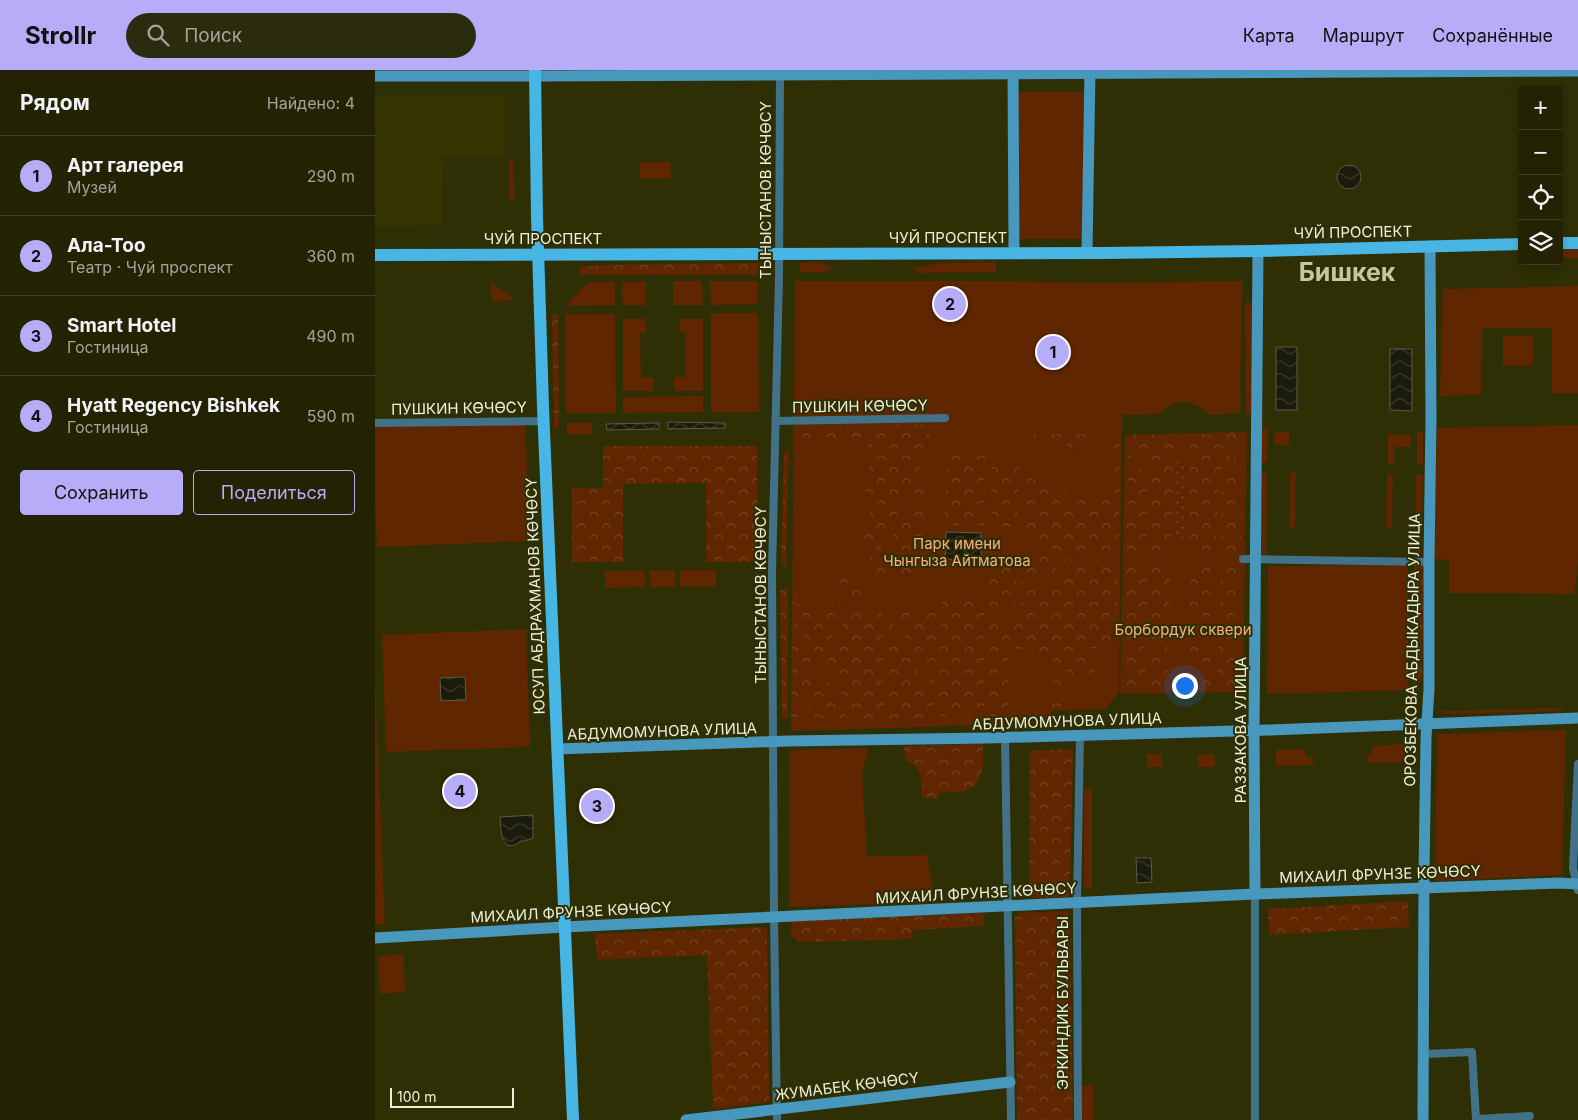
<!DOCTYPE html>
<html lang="ru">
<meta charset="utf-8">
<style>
body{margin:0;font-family:Inter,sans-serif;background:#2b2b0e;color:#f1f3f6}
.controls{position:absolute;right:15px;top:15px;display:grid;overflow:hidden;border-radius:5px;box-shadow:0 2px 8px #0003}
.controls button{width:45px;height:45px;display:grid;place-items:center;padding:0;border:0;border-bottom:1px solid #404026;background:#232304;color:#f1f3f6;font:25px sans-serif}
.scale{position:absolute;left:15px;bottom:12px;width:124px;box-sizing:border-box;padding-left:5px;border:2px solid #edefd9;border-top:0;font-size:14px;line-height:18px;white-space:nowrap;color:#edefd9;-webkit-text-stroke:4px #2f2f06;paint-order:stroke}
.you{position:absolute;left:809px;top:615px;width:18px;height:18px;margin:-12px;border:4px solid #fff;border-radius:50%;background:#1a73e8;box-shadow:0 0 0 8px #1a73e833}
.badge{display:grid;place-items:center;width:32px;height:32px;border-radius:50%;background:#b6acf8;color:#111;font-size:16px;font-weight:700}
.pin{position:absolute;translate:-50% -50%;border:2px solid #fff;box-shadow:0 1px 5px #0006}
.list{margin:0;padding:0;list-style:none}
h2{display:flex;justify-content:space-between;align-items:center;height:65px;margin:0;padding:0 20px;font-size:21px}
h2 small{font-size:16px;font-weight:400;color:#a3a49a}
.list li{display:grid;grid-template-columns:32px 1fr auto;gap:15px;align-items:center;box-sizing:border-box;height:80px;padding:0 20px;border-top:1px solid #404026}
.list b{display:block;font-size:19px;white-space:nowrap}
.list p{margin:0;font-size:16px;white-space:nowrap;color:#a3a49a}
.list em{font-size:16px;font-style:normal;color:#a3a49a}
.actions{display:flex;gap:10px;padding:15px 20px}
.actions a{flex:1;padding:11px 0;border:1px solid #b6acf8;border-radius:5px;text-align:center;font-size:18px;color:#b6acf8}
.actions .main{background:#b6acf8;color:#111}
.icon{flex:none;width:28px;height:28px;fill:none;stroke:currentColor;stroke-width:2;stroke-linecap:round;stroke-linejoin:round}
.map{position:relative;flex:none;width:1203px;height:1050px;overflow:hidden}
header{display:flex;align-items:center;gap:30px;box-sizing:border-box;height:70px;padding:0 25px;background:#b6acf8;color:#111}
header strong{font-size:24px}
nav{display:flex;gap:28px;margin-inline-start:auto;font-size:18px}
.search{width:350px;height:45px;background:#2b2b0e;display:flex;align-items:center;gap:12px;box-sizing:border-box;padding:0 18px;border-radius:28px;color:#a3a49a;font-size:19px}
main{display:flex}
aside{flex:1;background:#232304}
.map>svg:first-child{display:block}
</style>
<header>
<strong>Strollr</strong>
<div class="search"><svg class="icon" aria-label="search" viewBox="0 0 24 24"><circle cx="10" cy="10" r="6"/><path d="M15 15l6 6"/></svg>Поиск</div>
<nav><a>Карта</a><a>Маршрут</a><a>Сохранённые</a></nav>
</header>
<main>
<aside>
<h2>Рядом<small>Найдено: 4</small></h2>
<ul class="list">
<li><span class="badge">1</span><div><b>Арт галерея</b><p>Музей</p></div><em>290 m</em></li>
<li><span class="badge">2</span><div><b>Ала-Тоо</b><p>Театр · Чуй проспект</p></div><em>360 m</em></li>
<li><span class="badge">3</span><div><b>Smart Hotel</b><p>Гостиница</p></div><em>490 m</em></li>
<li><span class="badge">4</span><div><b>Hyatt Regency Bishkek</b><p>Гостиница</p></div><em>590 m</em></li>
</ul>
<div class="actions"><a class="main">Сохранить</a><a>Поделиться</a></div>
</aside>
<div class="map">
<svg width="1203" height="1050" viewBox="0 0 1203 1050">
<defs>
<pattern id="forest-crowns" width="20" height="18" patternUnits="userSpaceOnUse" patternTransform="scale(1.25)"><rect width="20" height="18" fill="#5f2600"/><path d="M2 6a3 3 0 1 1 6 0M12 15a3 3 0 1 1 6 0" fill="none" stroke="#764625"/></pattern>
<pattern id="garden-dots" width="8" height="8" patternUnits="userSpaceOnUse" patternTransform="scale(1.25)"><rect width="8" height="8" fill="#5f2600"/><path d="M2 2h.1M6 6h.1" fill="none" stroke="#764625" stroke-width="1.8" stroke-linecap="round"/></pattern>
<pattern id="water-waves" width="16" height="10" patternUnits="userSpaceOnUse" patternTransform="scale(1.25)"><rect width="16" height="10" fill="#1b1b0b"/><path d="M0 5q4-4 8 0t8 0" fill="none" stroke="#3c3c2e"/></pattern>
</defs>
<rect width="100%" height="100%" fill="#2f2f06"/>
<path fill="#353502" d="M 129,26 L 128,87 L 68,87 L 67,155 L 0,156 L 0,27 Z"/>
<g fill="#5f2600">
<rect x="642" y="22" width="67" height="147"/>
<path d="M 134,89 L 138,89 L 139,130 L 134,130 Z"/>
<path d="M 295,92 L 296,108 L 265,109 L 264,93 Z"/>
<path d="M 1203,177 L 1203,188 L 1184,188 L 1184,178 Z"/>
<path d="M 444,192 L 449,195 L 460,196 C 451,205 437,202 425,202 L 425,193 Z"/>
<path d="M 621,192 L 621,202 L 543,203 L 538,198 L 567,193 Z"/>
<path d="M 298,211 L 327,211 L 328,235 L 298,235 Z"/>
<path d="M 335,211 L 383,211 L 383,234 L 336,235 Z"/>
<path d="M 420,211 L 610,211 L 728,213 L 867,211 L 865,343 C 858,343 839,346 833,344 C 830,342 827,338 824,337 C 809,328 795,331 785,344 L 747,345 L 744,622 L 731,639 L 676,641 L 676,653 L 416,661 Z"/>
<path d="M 116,212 L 140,230 L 116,231 Z"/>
<path d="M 214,212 L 240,212 L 240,235 L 190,236 Z"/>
<path d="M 247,212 L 271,212 L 271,235 L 248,235 Z"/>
<path d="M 1203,216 L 1203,323 L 1177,323 L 1177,258 L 1107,258 L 1106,325 L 1065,326 L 1068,219 Z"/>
<path d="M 872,232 L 878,233 L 878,343 L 871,344 L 870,236 Z"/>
<path d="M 336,243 L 383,243 L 384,342 L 336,342 Z"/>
<path d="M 190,244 L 240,244 L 241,343 L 191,343 Z"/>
<path d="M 248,249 L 271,249 L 271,263 L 265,263 L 266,307 L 278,308 L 278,321 L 248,321 Z"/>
<path d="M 305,249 L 328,249 L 328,321 L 299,321 L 299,307 L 311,307 L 311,263 L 305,262 Z"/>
<path d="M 1158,265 L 1158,295 L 1128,296 L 1128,266 Z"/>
<path d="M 328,326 L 328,342 L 248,343 L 248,327 Z"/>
<path d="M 150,353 L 155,471 L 2,477 L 0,427 L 0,355 Z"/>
<rect x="192" y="353" width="25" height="11"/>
<path d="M 1203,355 L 1203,486 L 1200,524 L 1074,523 L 1074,490 L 1059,489 L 1062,358 Z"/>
<path d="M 887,359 L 893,359 L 892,392 L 887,392 Z"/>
<path d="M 1042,361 L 1048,362 L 1048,395 L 1042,394 Z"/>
<path d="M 872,362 L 868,622 L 745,624 L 750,365 Z"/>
<path d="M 900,362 L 914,362 L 914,375 L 899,375 Z"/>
<path d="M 1013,364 L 1036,365 L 1035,377 L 1019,377 L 1019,394 L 1013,394 Z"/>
<path d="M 887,402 L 892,403 L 891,486 L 885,486 Z"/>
<path d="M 915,403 L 921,403 L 920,457 L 914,457 Z"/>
<path d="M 1012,405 L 1018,405 L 1017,458 L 1011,458 Z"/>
<path d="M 1041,405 L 1048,405 L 1046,489 L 1040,489 Z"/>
<path d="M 1033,495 L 1033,620 L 892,624 L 893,496 Z"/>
<path d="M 300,500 L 300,517 L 275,517 L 275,501 Z"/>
<path d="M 305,500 L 341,500 L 341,516 L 305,517 Z"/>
<path d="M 230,501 L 270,501 L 270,517 L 230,518 Z"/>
<path d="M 151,559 L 155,677 L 11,682 L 7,565 Z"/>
<path d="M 0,612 L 10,854 L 0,854 Z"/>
<path d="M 1187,638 L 1187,641 L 1067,644 L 1067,641 Z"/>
<path d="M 1191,660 L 1187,805 L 1060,811 L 1062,664 Z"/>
<path d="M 1029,674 L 1030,692 L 992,693 L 992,686 L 996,684 L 999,676 Z"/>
<path d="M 493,678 L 487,706 L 492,786 L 552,785 L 560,832 L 415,837 L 415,680 Z"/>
<path d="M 929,679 L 932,687 L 938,688 L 938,695 L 901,696 L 901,680 Z"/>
<rect x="772" y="684" width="15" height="13"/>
<path d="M 839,684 L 840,697 L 823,697 L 822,685 Z"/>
<path d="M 717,717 L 717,818 L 709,819 L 709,720 Z"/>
<path d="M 28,884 L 30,922 L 5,924 L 3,886 Z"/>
<path d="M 718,1015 L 719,1050 L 707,1050 L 707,1016 Z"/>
</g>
<g fill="url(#forest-crowns)">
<path d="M 387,193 L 387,205 L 205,205 L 205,197 L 229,195 Z"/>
<path d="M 183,244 L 184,358 L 179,356 L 177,245 Z"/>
<path d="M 556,354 L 553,380 L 493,505 L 496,481 L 494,475 L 489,468 L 489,455 L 496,448 L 490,418 L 494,400 L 493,367 L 427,371 L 429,356 Z"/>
<path d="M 836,362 L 844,366 L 849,362 L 854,365 L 856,362 L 868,362 L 868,369 L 844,403 L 813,388 L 814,363 L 828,363 L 832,366 L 836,365 Z"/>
<path d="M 798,363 L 801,363 L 801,388 L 778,401 L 759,375 L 759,364 L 769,364 L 773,368 L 777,366 L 777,364 L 785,367 L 790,364 L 793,366 L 796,367 Z"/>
<path d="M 659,364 L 714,364 L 712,383 L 702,383 L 690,374 L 658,373 Z"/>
<path d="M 739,366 L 744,367 L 745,423 L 743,484 L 683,482 L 648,460 L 650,406 L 653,400 L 656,408 L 670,416 L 702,426 L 738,426 L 738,383 L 733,383 L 732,378 L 734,369 Z"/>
<path d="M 228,376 L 382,376 L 382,492 L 331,492 L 331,413 L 248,414 L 248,492 L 197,492 L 197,418 L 228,418 Z"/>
<path d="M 865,379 L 866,487 L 846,486 L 847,404 Z"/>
<path d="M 414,380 L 411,497 L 406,494 L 409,382 Z"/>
<path d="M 753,383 L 772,405 L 771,485 L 751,484 Z"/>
<path d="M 572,385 L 610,386 L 609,456 L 570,455 Z"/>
<path d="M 815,391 L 843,404 L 842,486 L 816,486 L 814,480 Z"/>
<path d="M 798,392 L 796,478 L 791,485 L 777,486 L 777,405 Z"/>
<path d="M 617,394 L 644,395 L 642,457 L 616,457 Z"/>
<path d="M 551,397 L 549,509 L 500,505 Z"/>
<path d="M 648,486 L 680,486 L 681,502 L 647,502 Z"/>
<path d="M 686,489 L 743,489 L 741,578 L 715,578 L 715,595 L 720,596 L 720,612 L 691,609 L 692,583 L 633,578 L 633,645 L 614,646 L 614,549 L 646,549 L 647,508 L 658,508 L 659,519 L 678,519 L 678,508 L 684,508 Z"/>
<path d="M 751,489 L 772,491 L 772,568 L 749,569 Z"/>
<path d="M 777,490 L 791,491 L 792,497 L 795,499 L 794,568 L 775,569 Z"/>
<path d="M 819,492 L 838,493 L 835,566 L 825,566 L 823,558 L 814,547 L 816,496 Z"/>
<path d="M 846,492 L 865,492 L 864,570 L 844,569 Z"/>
<path d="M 1040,496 L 1048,497 L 1047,611 L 1038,615 L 1036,504 Z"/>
<path d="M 615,498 L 642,498 L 640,544 L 613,543 Z"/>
<path d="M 454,508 L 484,508 L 489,511 L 488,531 L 477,529 L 477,514 L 453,511 Z"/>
<path d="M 413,518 L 413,649 L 407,647 L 405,520 Z"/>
<path d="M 609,528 L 609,644 L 563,646 L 567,529 Z"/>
<path d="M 417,531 L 434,543 L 462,543 L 463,535 L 471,536 L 447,589 L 417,552 Z"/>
<path d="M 475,537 L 507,538 L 509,649 L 480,648 L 451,595 Z"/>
<path d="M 516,538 L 561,540 L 559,621 Z"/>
<path d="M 513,545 L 558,632 L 557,648 L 514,649 Z"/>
<path d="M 417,560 L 442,597 L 423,647 L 416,647 Z"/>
<path d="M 749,573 L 770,574 L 771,620 L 748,621 Z"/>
<path d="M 815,573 L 838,574 L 837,620 L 824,619 C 835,606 827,601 815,596 Z"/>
<path d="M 777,574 L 793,574 L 793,620 L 776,620 Z"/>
<path d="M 843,575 L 864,575 L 862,619 L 842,619 Z"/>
<path d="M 678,586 L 688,587 L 687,639 L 664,639 L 664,628 L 678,628 Z"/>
<path d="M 448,604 L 472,648 L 429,648 Z"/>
<path d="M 608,674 C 608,691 611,711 592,720 C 585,723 572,722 564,723 L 563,728 L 547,727 C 547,709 548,698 530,690 L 529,676 Z"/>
<path d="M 698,679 L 695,823 L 691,827 L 657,828 L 654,823 L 655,681 Z"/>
<path d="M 1033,831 L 1034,857 L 894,865 L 893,839 Z"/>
<path d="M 690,841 L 694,842 L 695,847 L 698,1050 L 642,1050 L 640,847 L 645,843 Z"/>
<path d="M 608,843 L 609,856 L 538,860 L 537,869 L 424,872 L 415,864 L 417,851 Z"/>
<path d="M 392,857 L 394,1032 L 338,1039 L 332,885 L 222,890 L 220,864 Z"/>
</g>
<g fill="url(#garden-dots)">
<path d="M 802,391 L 812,391 L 810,453 L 801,453 Z"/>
<path d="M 800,455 L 811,455 L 810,471 L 800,470 Z"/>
</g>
<g fill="url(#water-waves)" stroke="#5a5b49">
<circle cx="974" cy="107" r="12"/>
<rect x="901" y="277" width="21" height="63"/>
<path d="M 1015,279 L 1037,279 L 1037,341 L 1015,340 Z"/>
<path d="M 293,352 L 350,353 L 350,358 L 293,359 Z"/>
<path d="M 284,353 L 284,359 L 232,360 L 231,354 Z"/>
<path d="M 571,462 L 606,463 L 606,490 L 570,489 Z"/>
<path d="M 90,607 L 91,630 L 66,631 L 65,608 Z"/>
<path d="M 158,745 L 158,768 L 150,771 L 145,771 L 144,773 C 125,784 126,758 125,747 Z"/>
<path d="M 761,788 L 776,788 L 777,812 L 762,813 Z"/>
</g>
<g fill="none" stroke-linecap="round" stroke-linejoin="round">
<g stroke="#427288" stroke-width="8">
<path d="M 401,351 L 570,348"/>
<path d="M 0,353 L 169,351"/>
<path d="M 868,489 L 1054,492"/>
<path d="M 630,667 L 636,1050"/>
<path d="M 1203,694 L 1198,798 L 1203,820"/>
<path d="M 880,824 L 880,1050"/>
<path d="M 1049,984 L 1097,982 L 1101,1049 L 1155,1046"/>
<path d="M 402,1050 L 399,847 L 397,502 L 404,207 L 405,2"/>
<path d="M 703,1050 L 702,833 L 705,665"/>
</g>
<g stroke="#4798bc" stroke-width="11">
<path d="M 638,0 L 639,183"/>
<path d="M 0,6 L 161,6 L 1203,1"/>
<path d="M 712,183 L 715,0"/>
<path d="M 182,679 L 413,671 L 612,668 L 894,660 L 1203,648"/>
<path d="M 880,824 L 879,661 L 883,181"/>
<path d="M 0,868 L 189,857 L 880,824 L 1184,813 L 1203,814"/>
<path d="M 311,1050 L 635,1012"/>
<path d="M 1048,1050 L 1049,804 L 1051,668 L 1054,619 L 1054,492 L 1056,349 L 1055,176"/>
</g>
<g stroke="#47b6e4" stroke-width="12">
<path d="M 160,0 L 162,147 L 168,337 L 198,1050"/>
<path d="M 1184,173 L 1203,173"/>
<path d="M 0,185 L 728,183 L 883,181 L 1147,174"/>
</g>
</g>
<g text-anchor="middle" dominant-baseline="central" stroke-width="4" stroke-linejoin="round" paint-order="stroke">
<g font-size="15" fill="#edefd9" stroke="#2f2f06">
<text transform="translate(390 120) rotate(-90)">ТЫНЫСТАНОВ КӨЧӨСҮ</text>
<text transform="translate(978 162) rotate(-1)">ЧУЙ ПРОСПЕКТ</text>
<text x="573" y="167">ЧУЙ ПРОСПЕКТ</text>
<text x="168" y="168">ЧУЙ ПРОСПЕКТ</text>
<text transform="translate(485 336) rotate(-1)">ПУШКИН КӨЧӨСҮ</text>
<text transform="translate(84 338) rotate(-1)">ПУШКИН КӨЧӨСҮ</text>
<text transform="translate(385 525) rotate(-90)">ТЫНЫСТАНОВ КӨЧӨСҮ</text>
<text transform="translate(160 526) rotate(-92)">ЮСУП АБДРАХМАНОВ КӨЧӨСҮ</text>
<text transform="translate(1037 580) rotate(-89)">ОРОЗБЕКОВА АБДЫКАДЫРА УЛИЦА</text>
<text transform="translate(692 651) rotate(-2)">АБДУМОМУНОВА УЛИЦА</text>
<text transform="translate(865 660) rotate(-90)">РАЗЗАКОВА УЛИЦА</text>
<text transform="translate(287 661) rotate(-2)">АБДУМОМУНОВА УЛИЦА</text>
<text transform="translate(1005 804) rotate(-2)">МИХАИЛ ФРУНЗЕ КӨЧӨСҮ</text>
<text transform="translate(601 823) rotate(-3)">МИХАИЛ ФРУНЗЕ КӨЧӨСҮ</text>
<text transform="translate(196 842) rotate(-3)">МИХАИЛ ФРУНЗЕ КӨЧӨСҮ</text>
<text transform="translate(687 933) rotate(-90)">ЭРКИНДИК БУЛЬВАРЫ</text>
<text transform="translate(472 1016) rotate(-7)">ЖУМАБЕК КӨЧӨСҮ</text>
</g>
<g font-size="15" fill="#f7ae86" stroke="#2f2f06">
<text x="582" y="473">Парк имени<tspan x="582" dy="17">Чынгыза Айтматова</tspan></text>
<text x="808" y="559">Борбордук сквери</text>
</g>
<g font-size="25" font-weight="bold" fill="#c4c69b" stroke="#2f2f06">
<text x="972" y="202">Бишкек</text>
</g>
</g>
</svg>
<div class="controls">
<button>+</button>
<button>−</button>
<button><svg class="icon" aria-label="locate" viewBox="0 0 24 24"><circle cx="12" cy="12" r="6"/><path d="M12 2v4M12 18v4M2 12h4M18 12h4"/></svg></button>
<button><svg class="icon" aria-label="layers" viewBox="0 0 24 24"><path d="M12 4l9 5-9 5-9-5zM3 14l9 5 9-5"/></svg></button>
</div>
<div class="scale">100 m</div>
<div class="you"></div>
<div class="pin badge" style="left:678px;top:282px">1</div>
<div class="pin badge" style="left:575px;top:234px">2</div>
<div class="pin badge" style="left:222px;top:736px">3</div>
<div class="pin badge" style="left:85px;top:721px">4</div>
</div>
</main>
